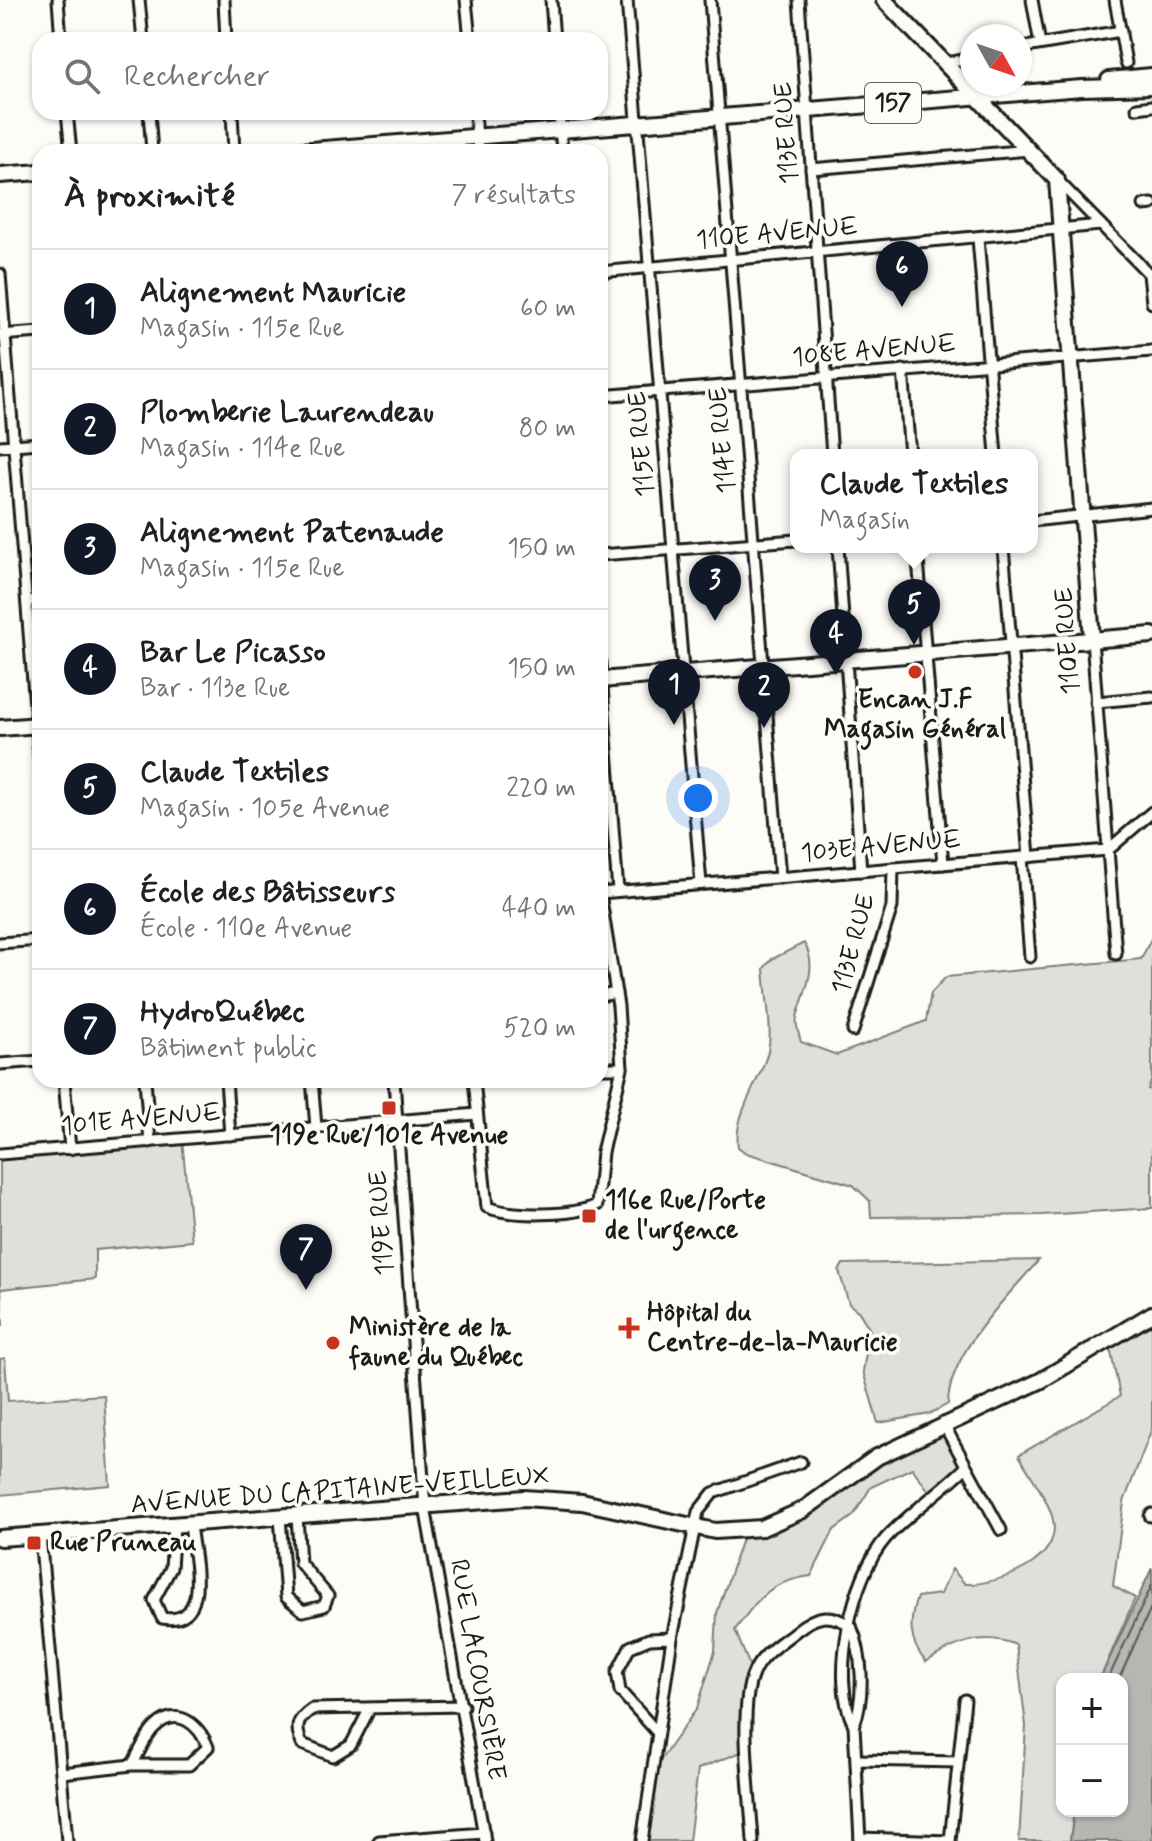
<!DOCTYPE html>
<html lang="fr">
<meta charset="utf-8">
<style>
body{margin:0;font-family:Mynerve,sans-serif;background:#f2f2f2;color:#202124}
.controls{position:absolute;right:24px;bottom:24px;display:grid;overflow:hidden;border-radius:16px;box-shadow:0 2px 6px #0004}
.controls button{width:72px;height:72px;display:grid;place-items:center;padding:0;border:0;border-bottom:2px solid #e0e0e0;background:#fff;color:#202124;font:40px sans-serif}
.compass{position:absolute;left:960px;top:24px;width:72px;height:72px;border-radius:50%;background:#fff;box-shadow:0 2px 6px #0004;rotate:130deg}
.you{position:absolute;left:698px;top:798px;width:28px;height:28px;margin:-20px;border:6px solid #fff;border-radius:50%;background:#1a73e8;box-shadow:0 0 0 12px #1a73e833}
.badge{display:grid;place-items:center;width:52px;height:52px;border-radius:50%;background:#111827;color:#fff;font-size:26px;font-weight:700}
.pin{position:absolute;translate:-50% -66px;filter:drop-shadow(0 2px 4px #0008)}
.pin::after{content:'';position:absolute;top:42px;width:28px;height:24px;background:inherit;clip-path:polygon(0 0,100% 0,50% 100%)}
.popup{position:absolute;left:790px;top:449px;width:248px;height:104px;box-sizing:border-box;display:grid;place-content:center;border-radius:16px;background:#fff;filter:drop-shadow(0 2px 6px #0005);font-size:26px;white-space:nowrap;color:#757577}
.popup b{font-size:30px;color:#202124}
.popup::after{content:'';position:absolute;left:50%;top:100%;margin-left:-16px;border:16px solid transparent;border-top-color:#fff}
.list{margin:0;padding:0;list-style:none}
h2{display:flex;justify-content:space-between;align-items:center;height:104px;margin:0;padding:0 32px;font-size:34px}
h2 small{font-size:26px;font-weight:400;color:#757577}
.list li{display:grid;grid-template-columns:52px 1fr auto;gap:24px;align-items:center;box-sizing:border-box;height:120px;padding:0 32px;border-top:2px solid #e0e0e0}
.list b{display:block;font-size:30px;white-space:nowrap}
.list p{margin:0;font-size:26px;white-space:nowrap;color:#757577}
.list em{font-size:26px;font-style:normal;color:#757577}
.icon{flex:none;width:44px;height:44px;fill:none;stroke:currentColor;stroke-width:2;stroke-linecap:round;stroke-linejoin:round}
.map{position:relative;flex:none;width:1152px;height:1841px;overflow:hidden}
.search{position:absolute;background:#fff;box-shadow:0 2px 6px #0004;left:32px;top:32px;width:576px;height:88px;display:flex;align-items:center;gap:20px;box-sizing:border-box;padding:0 28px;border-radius:24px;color:#757577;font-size:30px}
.panel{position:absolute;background:#fff;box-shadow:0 2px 6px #0004;left:32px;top:144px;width:576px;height:944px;border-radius:24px}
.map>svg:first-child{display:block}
</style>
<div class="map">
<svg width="1152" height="1841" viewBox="0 0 1152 1841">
<rect width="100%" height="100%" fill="#fdfcf7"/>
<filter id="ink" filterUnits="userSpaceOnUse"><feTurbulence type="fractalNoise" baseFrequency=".0125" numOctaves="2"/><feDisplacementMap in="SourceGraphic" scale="16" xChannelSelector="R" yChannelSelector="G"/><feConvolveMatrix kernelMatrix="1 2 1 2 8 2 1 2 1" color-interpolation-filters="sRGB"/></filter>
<g filter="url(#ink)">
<g fill="#e0dfdb" stroke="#7e7e7c" stroke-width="2">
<path d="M 1152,937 L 1152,1079 L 1148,1089 L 1152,1090 L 1152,1208 L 1042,1215 L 871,1217 L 870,1201 L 853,1185 L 746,1153 L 738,1147 C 733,1113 762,1079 768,1051 C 773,1030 765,991 764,968 L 772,959 L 804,943 C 819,966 804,993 797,1017 C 795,1024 799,1035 801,1042 L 837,1055 L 926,1021 L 931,993 L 946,977 L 1141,959 Z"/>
<path d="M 182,1139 L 192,1241 L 95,1250 L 95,1279 L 1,1289 L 3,1325 L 0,1325 L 0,1154 Z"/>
<path d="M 1039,1260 C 1007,1297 949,1352 948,1404 L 930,1414 L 878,1423 L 863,1371 L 870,1330 L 859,1312 L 849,1304 L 839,1271 L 843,1264 Z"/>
<path d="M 1152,1314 L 1152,1428 L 1124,1502 L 1113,1586 L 1135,1598 L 1100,1679 L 1062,1679 L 1062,1811 L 1074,1811 L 1070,1841 L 1019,1841 L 1026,1726 L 1016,1645 C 983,1631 955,1643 926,1662 C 908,1641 909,1622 917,1597 L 940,1594 L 952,1569 L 965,1584 C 998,1585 1066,1561 1052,1516 C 1046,1495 1029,1474 1019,1455 L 1120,1396 L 1109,1342 Z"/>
<path d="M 5,1358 L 8,1401 L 104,1395 L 110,1485 L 0,1495 L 0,1359 Z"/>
<path d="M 943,1423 L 966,1467 L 934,1498 L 912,1468 L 871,1487 L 853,1516 L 834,1530 L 811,1576 C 768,1582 760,1597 735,1630 L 753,1674 L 747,1704 L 749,1749 L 698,1769 L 689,1841 L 642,1841 L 650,1775 L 697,1708 L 715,1651 L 717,1613 L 745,1530 L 762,1527 Z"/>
</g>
<path fill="#b7b6b2" stroke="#797876" stroke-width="2" d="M 1152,1568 L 1152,1841 L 1070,1841 L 1074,1811 L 1122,1811 L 1122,1679 L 1100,1679 Z"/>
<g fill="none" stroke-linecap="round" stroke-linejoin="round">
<g stroke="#5a5a58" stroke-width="2">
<path d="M 1108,1679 L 1152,1585"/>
<path d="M 1119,1679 L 1152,1605"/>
</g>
<g stroke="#1c1c1c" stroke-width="15">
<g id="street">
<path d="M 58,0 L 61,40"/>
<path d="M 139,0 L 143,40"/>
<path d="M 224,0 L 226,40"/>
<path d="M 466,0 L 470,40"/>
<path d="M 551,0 L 554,40"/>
<path d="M 627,0 L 701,884"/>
<path d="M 710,0 L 780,878"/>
<path d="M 799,0 L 832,455"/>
<path d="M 1032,0 L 1040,44"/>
<path d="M 1115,0 L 1126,63"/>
<path d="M 1020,48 L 1121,31"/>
<path d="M 947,63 L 972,58"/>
<path d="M 1137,108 L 1152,106"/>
<path d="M 67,112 L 71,152"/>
<path d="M 149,112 L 152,152"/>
<path d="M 232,112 L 234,152"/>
<path d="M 475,112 L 478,152"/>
<path d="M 559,112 L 562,152"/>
<path d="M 811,169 L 1029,150"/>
<path d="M 1057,180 L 1149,274 L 1152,303"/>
<path d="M 1144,205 L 1152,204"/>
<path d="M 978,238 L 996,455"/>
<path d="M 600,272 L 1101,225"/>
<path d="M 0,274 L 40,768"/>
<path d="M 0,335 L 40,332"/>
<path d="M 903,370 L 910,455"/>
<path d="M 600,396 L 1152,351"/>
<path d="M 0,446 L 40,443"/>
<path d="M 1032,521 L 1152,508"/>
<path d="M 838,547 L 861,871"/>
<path d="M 917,547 L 943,864"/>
<path d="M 1003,547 L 1029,857"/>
<path d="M 600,555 L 796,540"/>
<path d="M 27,601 L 40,600"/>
<path d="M 1092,639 L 1116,954"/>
<path d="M 600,662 L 618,891"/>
<path d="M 1096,702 L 1152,697"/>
<path d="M 1022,857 L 1030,957"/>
<path d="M 600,893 L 1108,850 L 1152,812"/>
<path d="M 0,943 L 40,940"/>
<path d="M 600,996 L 616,993"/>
<path d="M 853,1031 L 892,907 L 893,868"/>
<path d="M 0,1064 L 40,1061"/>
<path d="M 600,1068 L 622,1068"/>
<path d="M 64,1080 L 70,1149"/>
<path d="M 145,1080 L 150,1142"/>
<path d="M 226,1080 L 230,1135"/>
<path d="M 312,1080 L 316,1127"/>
<path d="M 394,1080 L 425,1507 L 485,1841"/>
<path d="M 474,1080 L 487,1207 C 511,1217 574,1216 597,1205 L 602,1152 L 622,1068 L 618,1006 L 600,894"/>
<path d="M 0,1154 L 477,1114"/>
<path d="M 943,1423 L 1001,1530"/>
<path d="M 1150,1516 L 1152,1514"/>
<path d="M 280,1517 L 286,1597 L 303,1611 L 324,1606 L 328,1596 L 300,1563 L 297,1516"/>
<path d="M 174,1525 L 171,1568 L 154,1600 L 162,1618 C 213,1626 193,1556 190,1524"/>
<path d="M 40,1535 L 67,1841"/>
<path d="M 851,1626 C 863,1654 865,1697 854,1725 L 860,1841"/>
<path d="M 369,1710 L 351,1745 L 333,1756 L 302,1744 C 295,1727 296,1720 312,1709 L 463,1706"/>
<path d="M 854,1725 C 829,1680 852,1576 886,1538 C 910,1512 941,1492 966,1467"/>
<path d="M 656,1731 L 620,1691 L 617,1672 L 630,1647 L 649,1639 L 672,1638"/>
<path d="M 857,1760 L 958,1762"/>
<path d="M 62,1773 L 132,1765 L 189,1765 L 208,1747 C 199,1725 178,1705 155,1727 C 145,1736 139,1754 132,1765"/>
<path d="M 860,1838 L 950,1841"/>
<path d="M 379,1841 L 484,1833"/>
<path d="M 642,1841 L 672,1638 L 698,1512 L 713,1493 L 801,1462"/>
<path d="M 753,1841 C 751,1800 738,1709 753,1674 C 760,1655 781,1643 796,1631 C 816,1615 829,1612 851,1626"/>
<path d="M 950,1841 L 965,1700"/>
</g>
</g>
<g stroke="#1c1c1c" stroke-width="20">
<g id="secondary">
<path d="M 884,0 L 1057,180 L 1092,639"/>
<path d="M 600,680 L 1152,635"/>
<path d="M 0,728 L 40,725"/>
<path d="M 0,1538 L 524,1498 L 582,1502 L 715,1531 L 762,1528 L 803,1510 L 877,1457 L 1040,1381 L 1152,1314"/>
</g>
</g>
<g stroke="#1c1c1c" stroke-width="20">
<g id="primary">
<path d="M 1109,80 L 1152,76"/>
<path d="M 287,152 L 1082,88 L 1152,86"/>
<path d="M 0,175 L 40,172"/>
</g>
</g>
<use href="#street" stroke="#fdfcf7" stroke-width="9"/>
<use href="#secondary" stroke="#fdfcf7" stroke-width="14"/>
<use href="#primary" stroke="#fdfcf7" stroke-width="14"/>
</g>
</g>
<g fill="#c8321e" stroke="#fdfcf7" stroke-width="3">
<circle cx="915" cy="672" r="8"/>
<rect x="381" y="1100" width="16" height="16" rx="4"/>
<rect x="581" y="1208" width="16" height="16" rx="4"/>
<path d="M625 1316h8v8h8v8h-8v8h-8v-8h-8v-8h8z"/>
<circle cx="333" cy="1343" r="8"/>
<rect x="26" y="1535" width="16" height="16" rx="4"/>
</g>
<g text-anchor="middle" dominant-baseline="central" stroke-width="7" stroke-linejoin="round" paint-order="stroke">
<rect fill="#fdfcf7" stroke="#605f5e" stroke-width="2" x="865" y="83" width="56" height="40" rx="6"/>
<g font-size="24" font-weight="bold" fill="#1c1c1c">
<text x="893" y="103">157</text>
</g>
<g font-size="26" fill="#1c1c1c" stroke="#fdfcf7">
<text transform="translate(787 133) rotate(-94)">113E RUE</text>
<text transform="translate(777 234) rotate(-5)">110E AVENUE</text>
<text transform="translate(874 351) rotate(-5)">108E AVENUE</text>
<text transform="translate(723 440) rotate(-95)">114E RUE</text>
<text transform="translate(642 444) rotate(-95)">115E RUE</text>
<text transform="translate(1068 641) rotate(-94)">110E RUE</text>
<text transform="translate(881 847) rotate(-5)">103E AVENUE</text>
<text transform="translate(854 944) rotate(-75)">113E RUE</text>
<text transform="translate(141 1120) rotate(-5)">101E AVENUE</text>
<text transform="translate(382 1223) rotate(-94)">119E RUE</text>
<text transform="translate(340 1491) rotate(-4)">AVENUE DU CAPITAINE-VEILLEUX</text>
<text transform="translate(477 1670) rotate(80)">RUE LACOURSIÈRE</text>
</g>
<g font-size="26" font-weight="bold" fill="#1c1c1c" stroke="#fdfcf7" text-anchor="start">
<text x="915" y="700" text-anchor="middle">Encan J.F<tspan x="915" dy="30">Magasin Général</tspan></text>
<text x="389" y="1136" text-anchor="middle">119e Rue/101e Avenue</text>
<text x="605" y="1201">116e Rue/Porte<tspan x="605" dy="30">de l'urgence</tspan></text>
<text x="647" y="1313">Hôpital du<tspan x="647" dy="30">Centre-de-la-Mauricie</tspan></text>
<text x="349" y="1328">Ministère de la<tspan x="349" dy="30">faune du Québec</tspan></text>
<text x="50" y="1543">Rue Pruneau</text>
</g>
</g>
</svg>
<div class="controls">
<button>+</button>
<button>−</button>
</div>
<svg class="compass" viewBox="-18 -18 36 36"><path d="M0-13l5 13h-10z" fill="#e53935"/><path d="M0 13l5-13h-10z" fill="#757577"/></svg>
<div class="you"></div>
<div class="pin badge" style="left:674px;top:725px">1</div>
<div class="pin badge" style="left:764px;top:728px">2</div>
<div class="pin badge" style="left:715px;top:621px">3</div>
<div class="pin badge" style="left:836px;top:675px">4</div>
<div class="pin badge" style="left:914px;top:645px">5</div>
<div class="popup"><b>Claude Textiles</b>Magasin</div>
<div class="pin badge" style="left:902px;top:307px">6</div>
<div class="pin badge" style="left:306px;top:1290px">7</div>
<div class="search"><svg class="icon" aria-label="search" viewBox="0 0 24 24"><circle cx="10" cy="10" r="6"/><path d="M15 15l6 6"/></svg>Rechercher</div>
<section class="panel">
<h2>À proximité<small>7 résultats</small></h2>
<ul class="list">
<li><span class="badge">1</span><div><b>Alignement Mauricie</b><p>Magasin · 115e Rue</p></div><em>60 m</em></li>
<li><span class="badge">2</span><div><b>Plomberie Laurendeau</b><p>Magasin · 114e Rue</p></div><em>80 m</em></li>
<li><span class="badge">3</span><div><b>Alignement Patenaude</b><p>Magasin · 115e Rue</p></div><em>150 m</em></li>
<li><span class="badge">4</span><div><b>Bar Le Picasso</b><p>Bar · 113e Rue</p></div><em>150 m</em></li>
<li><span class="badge">5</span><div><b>Claude Textiles</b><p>Magasin · 105e Avenue</p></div><em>220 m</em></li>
<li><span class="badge">6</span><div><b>École des Bâtisseurs</b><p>École · 110e Avenue</p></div><em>440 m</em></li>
<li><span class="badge">7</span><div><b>HydroQuébec</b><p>Bâtiment public</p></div><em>520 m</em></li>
</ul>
</section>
</div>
